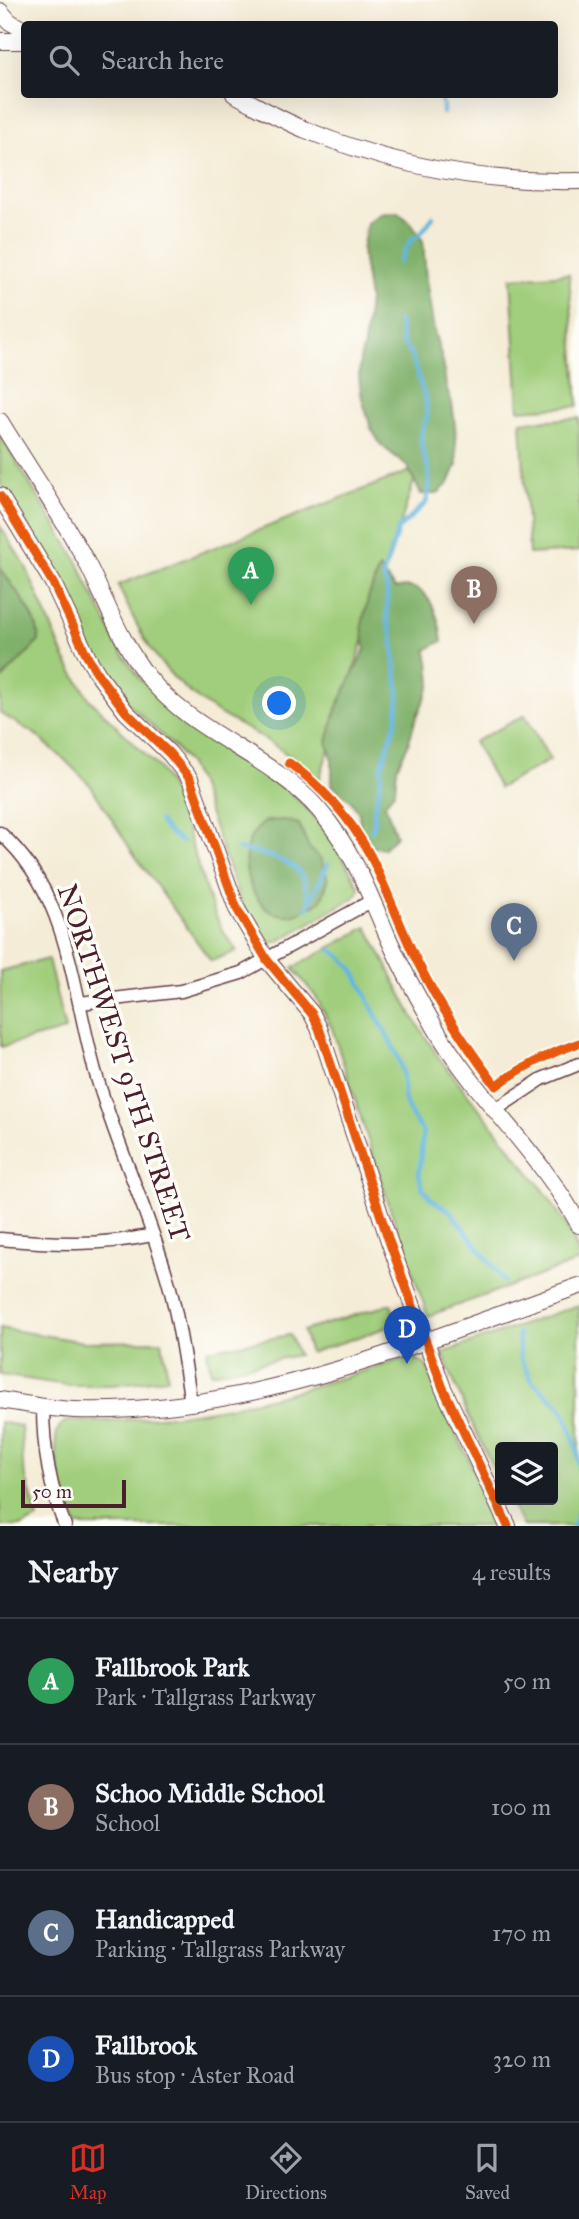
<!DOCTYPE html>
<meta charset="utf-8">
<style>
body{margin:0;font-family:"IM FELL Great Primer",serif;background:#20242c;color:#f1f3f6}
.controls{position:absolute;right:21px;bottom:21px;display:grid;overflow:hidden;border-radius:7px;box-shadow:0 7px 28px #0002}
.controls button{width:63px;height:63px;display:grid;place-items:center;padding:0;border:0;border-bottom:2px solid #363941;background:#171b24;color:#f1f3f6;font:35px sans-serif}
.scale{position:absolute;left:21px;bottom:18px;width:105px;box-sizing:border-box;padding-left:7px;border:4px solid #4a1f2b;border-top:0;font-size:19px;line-height:24px;white-space:nowrap;color:#4a1f2b;-webkit-text-stroke:5px #fdfcf7;paint-order:stroke}
.you{position:absolute;left:280px;top:704px;width:24px;height:24px;margin:-18px;border:5px solid #fff;border-radius:50%;background:#1a73e8;box-shadow:0 0 0 10px #1a73e833}
.badge{display:grid;place-items:center;width:46px;height:46px;border-radius:50%;background:#d93025;color:#fff;font-size:23px;font-weight:700}
.pin{position:absolute;translate:-50% -58px;filter:drop-shadow(0 2px 4px #0008)}
.pin::after{content:'';position:absolute;top:37px;width:24px;height:21px;background:inherit;clip-path:polygon(0 0,100% 0,50% 100%)}
.list{margin:0;padding:0;list-style:none}
h2{display:flex;justify-content:space-between;align-items:center;height:91px;margin:0;padding:0 28px;font-size:30px}
h2 small{font-size:23px;font-weight:400;color:#9ea1a6}
.list li{display:grid;grid-template-columns:46px 1fr auto;gap:21px;align-items:center;box-sizing:border-box;height:126px;padding:0 28px;border-top:2px solid #363941}
.list b{display:block;font-size:26px;white-space:nowrap}
.list p{margin:0;font-size:23px;white-space:nowrap;color:#9ea1a6}
.list em{font-size:23px;font-style:normal;color:#9ea1a6}
.icon{flex:none;width:38px;height:38px;fill:none;stroke:currentColor;stroke-width:2;stroke-linecap:round;stroke-linejoin:round}
.map{position:relative;flex:none;width:579px;height:1526px;overflow:hidden}
.search{position:absolute;background:#171b24;box-shadow:0 7px 28px #0002;left:21px;right:21px;top:21px;height:77px;display:flex;align-items:center;gap:18px;box-sizing:border-box;padding:0 24px;border-radius:7px;color:#9ea1a6;font-size:26px}
.sheet{height:595px;background:#171b24}
nav{display:flex;justify-content:space-around;align-items:center;box-sizing:border-box;height:98px;border-top:2px solid #363941;background:#171b24;font-size:19px;color:#9ea1a6}
nav a{display:grid;justify-items:center;gap:4px}
nav .on{color:#d93025}
.map>svg:first-child{display:block}
</style>
<div class="map">
<svg width="579" height="1526" viewBox="0 0 579 1526">
<rect width="100%" height="100%" fill="#fdfcf7"/>
<filter id="ink" filterUnits="userSpaceOnUse"><feTurbulence type="fractalNoise" baseFrequency=".0143" numOctaves="2"/><feDisplacementMap in="SourceGraphic" scale="14" xChannelSelector="R" yChannelSelector="G"/><feConvolveMatrix kernelMatrix="1 2 1 2 8 2 1 2 1" color-interpolation-filters="sRGB"/></filter>
<filter id="wash" filterUnits="userSpaceOnUse"><feTurbulence type="fractalNoise" baseFrequency=".00686" numOctaves="4" result="noise"/><feDisplacementMap in="SourceGraphic" scale="28" xChannelSelector="R" yChannelSelector="G"/><feGaussianBlur stdDeviation="1.57" result="paint"/><feColorMatrix in="noise" values="0 0 0 0 0 0 0 0 0 0 0 0 0 0 0 0 0 1.4 0 .05"/><feComposite in="paint" operator="in"/></filter>
<g filter="url(#wash)">
<rect width="100%" height="100%" fill="#f4ecd6"/>
<g fill="#a0ce7b" stroke="#757653" stroke-width="2">
<path d="M 569,274 L 578,406 L 519,410 L 511,278 Z"/>
<path d="M 579,418 L 579,551 L 529,554 L 521,422 Z"/>
<path d="M 0,435 L 76,559 L 120,650 L 141,680 L 227,747 L 290,791 L 313,815 L 332,838 L 359,887 L 358,893 L 353,898 L 277,942 L 266,943 L 262,939 L 241,903 L 199,784 L 188,763 L 177,750 L 124,699 L 94,656 L 44,552 L 0,483 Z"/>
<path d="M 418,468 L 319,780 C 300,763 280,748 258,735 C 239,724 219,715 202,702 C 156,668 141,636 118,585 Z"/>
<path d="M 0,526 L 26,567 L 65,659 L 90,700 L 160,769 L 178,802 L 209,900 L 222,930 L 237,951 L 211,961 L 131,850 L 91,786 L 65,760 L 35,734 L 0,713 Z"/>
<path d="M 525,715 L 550,760 L 499,788 L 474,742 Z"/>
<path d="M 367,927 L 413,1017 L 437,1055 L 548,1196 C 558,1213 579,1242 579,1261 L 428,1316 L 389,1205 L 332,1028 L 316,997 L 293,968 Z"/>
<path d="M 48,959 L 65,1030 L 1,1047 L 0,971 Z"/>
<path d="M 391,1304 L 397,1324 L 310,1353 L 303,1331 Z"/>
<path d="M 579,1305 L 579,1526 L 523,1526 L 509,1500 L 553,1500 L 553,1447 L 500,1447 L 500,1483 L 469,1417 L 442,1353 Z"/>
<path d="M 0,1328 L 84,1342 L 162,1341 L 168,1378 L 112,1385 L 66,1385 L 0,1375 Z"/>
<path d="M 290,1335 L 298,1355 L 211,1373 L 207,1350 Z"/>
<path d="M 413,1358 L 424,1363 L 427,1367 L 452,1425 L 501,1526 L 77,1526 C 69,1507 44,1441 62,1424 C 68,1418 80,1421 87,1421 C 110,1422 134,1419 157,1417 C 240,1410 320,1385 400,1360 Z"/>
<path d="M 0,1422 L 21,1426 L 23,1467 L 38,1519 L 22,1526 L 0,1526 Z"/>
</g>
<g fill="#80b16b" stroke="#65684b" stroke-width="2">
<path d="M 398,212 L 412,224 L 423,241 L 426,280 L 434,331 L 443,362 L 446,387 L 452,403 L 455,425 L 457,464 L 449,483 L 437,494 L 421,494 L 407,466 L 381,445 L 371,428 L 362,398 L 359,377 L 360,360 L 364,346 L 369,300 L 362,250 L 367,223 L 380,214 Z"/>
<path d="M 0,568 C 15,591 38,613 39,641 L 0,681 Z"/>
<path d="M 379,568 L 395,589 C 428,578 439,615 442,641 L 426,650 L 429,661 L 431,684 L 415,721 L 408,745 L 397,767 L 395,790 L 385,804 L 396,836 L 384,848 L 372,847 L 360,829 L 359,813 L 350,800 L 332,785 L 332,759 L 327,741 L 337,707 L 365,649 L 362,625 L 368,598 Z"/>
<path d="M 284,820 L 299,824 L 309,848 L 321,859 L 328,880 C 326,886 324,896 320,901 C 317,904 309,907 306,909 C 263,935 233,872 251,837 C 254,831 261,825 266,821 Z"/>
</g>
<g fill="none" stroke-linecap="round" stroke-linejoin="round">
<g stroke="#62b5de" stroke-width="4.5">
<path d="M 437,94 L 443,104 L 443,113"/>
<path d="M 399,262 L 411,240 L 421,233 L 433,217"/>
<path d="M 159,821 L 167,831 L 182,842"/>
<path d="M 371,831 L 374,825 L 374,811 L 380,784 L 381,768 L 396,722 L 399,697 L 392,636 L 387,620 L 387,588 L 383,575 L 398,529 L 426,503 L 429,490 L 429,472 L 421,444 L 422,430 L 427,416 L 426,401 L 411,354 L 402,342 L 399,321"/>
<path d="M 238,849 C 256,852 290,858 301,875 C 306,882 308,893 310,902"/>
<path d="M 307,909 L 328,864"/>
<path d="M 331,950 C 359,966 361,989 376,1015 C 384,1031 394,1045 400,1063 C 404,1074 403,1083 404,1095 C 405,1109 415,1121 423,1132 L 419,1174 L 422,1187 L 431,1199 L 450,1211 L 505,1282"/>
<path d="M 518,1333 L 520,1358 L 533,1382 L 559,1405 L 566,1416 L 577,1449 L 579,1470"/>
<path d="M 573,1526 L 579,1509"/>
</g>
</g>
</g>
<g filter="url(#ink)">
<g fill="none" stroke-linecap="round" stroke-linejoin="round">
<g stroke="#643e45" stroke-width="15">
<g id="minor">
<path d="M 0,833 C 69,893 72,989 95,1071 C 116,1145 150,1214 170,1288 C 180,1326 185,1365 191,1404"/>
<path d="M 80,1003 L 181,991 L 241,973 L 373,900"/>
<path d="M 495,1110 L 542,1079 L 579,1064"/>
<path d="M 0,1239 C 52,1244 101,1246 153,1235"/>
<path d="M 43,1407 C 43,1448 50,1488 65,1526"/>
</g>
</g>
<g stroke="#643e45" stroke-width="18">
<g id="tertiary">
<path d="M 0,11 L 10,22 L 24,30"/>
<path d="M 0,41 L 24,41"/>
<path d="M 234,94 C 258,106 281,120 306,130 C 393,166 485,183 579,181"/>
<path d="M 0,421 C 28,467 60,513 86,561 C 106,600 120,642 148,677 C 194,735 270,754 319,810 C 351,847 368,890 387,935 C 401,967 418,998 436,1029 C 477,1099 541,1153 579,1225"/>
<path d="M 0,496 L 53,583 L 88,658 L 99,676 L 126,712 L 170,754 L 190,779 L 237,909 L 267,960 L 312,1014 L 319,1028 L 389,1241 L 443,1388 L 508,1526"/>
<path d="M 0,1400 C 25,1404 49,1409 74,1410 C 250,1416 416,1343 579,1286"/>
</g>
</g>
<use href="#minor" stroke="#fff" stroke-width="12"/>
<use href="#tertiary" stroke="#fff" stroke-width="16"/>
<g stroke="#fdfcf7" stroke-width="13">
<g id="cycleway">
<path d="M 0,496 L 53,583 L 88,658 L 99,676 L 126,712 L 170,754 L 190,779 L 237,909 L 267,960 L 312,1014 L 319,1028 L 389,1241 L 443,1388 L 508,1526"/>
<path d="M 289,763 C 322,786 351,819 370,855 C 388,890 400,928 418,963 C 440,1007 467,1047 496,1086 C 522,1067 549,1053 579,1043"/>
</g>
</g>
<use href="#cycleway" stroke="#e8590c" stroke-width="9"/>
</g>
</g>
<g text-anchor="middle" dominant-baseline="central" stroke-width="7" stroke-linejoin="round" paint-order="stroke">
<g font-size="28" fill="#4a1f2b" stroke="#fdfcf7">
<text transform="translate(124 1063) rotate(72)">NORTHWEST 9TH STREET</text>
</g>
</g>
</svg>
<div class="controls">
<button><svg class="icon" aria-label="layers" viewBox="0 0 24 24"><path d="M12 4l9 5-9 5-9-5zM3 14l9 5 9-5"/></svg></button>
</div>
<div class="scale">50 m</div>
<div class="you"></div>
<div class="pin badge" style="left:251px;top:605px;background:#2e9e5b">A</div>
<div class="pin badge" style="left:474px;top:624px;background:#8d6e63">B</div>
<div class="pin badge" style="left:514px;top:961px;background:#5c6f8a">C</div>
<div class="pin badge" style="left:407px;top:1364px;background:#1a4fb4">D</div>
<div class="search"><svg class="icon" aria-label="search" viewBox="0 0 24 24"><circle cx="10" cy="10" r="6"/><path d="M15 15l6 6"/></svg>Search here</div>
</div>
<section class="sheet">
<h2>Nearby<small>4 results</small></h2>
<ul class="list">
<li><span class="badge" style="background:#2e9e5b">A</span><div><b>Fallbrook Park</b><p>Park · Tallgrass Parkway</p></div><em>50 m</em></li>
<li><span class="badge" style="background:#8d6e63">B</span><div><b>Schoo Middle School</b><p>School</p></div><em>100 m</em></li>
<li><span class="badge" style="background:#5c6f8a">C</span><div><b>Handicapped</b><p>Parking · Tallgrass Parkway</p></div><em>170 m</em></li>
<li><span class="badge" style="background:#1a4fb4">D</span><div><b>Fallbrook</b><p>Bus stop · Aster Road</p></div><em>320 m</em></li>
</ul>
</section>
<nav>
<a class="on"><svg class="icon" aria-label="map" viewBox="0 0 24 24"><path d="M3 6l6-2 6 2 6-2v14l-6 2-6-2-6 2zM9 4v14M15 6v14"/></svg>Map</a>
<a><svg class="icon" aria-label="directions" viewBox="0 0 24 24"><path d="M12 3l9 9-9 9-9-9zM9 14v-3h6M13 9l2 2-2 2"/></svg>Directions</a>
<a><svg class="icon" aria-label="saved" viewBox="0 0 24 24"><path d="M7 4h10v16l-5-4-5 4z"/></svg>Saved</a>
</nav>
